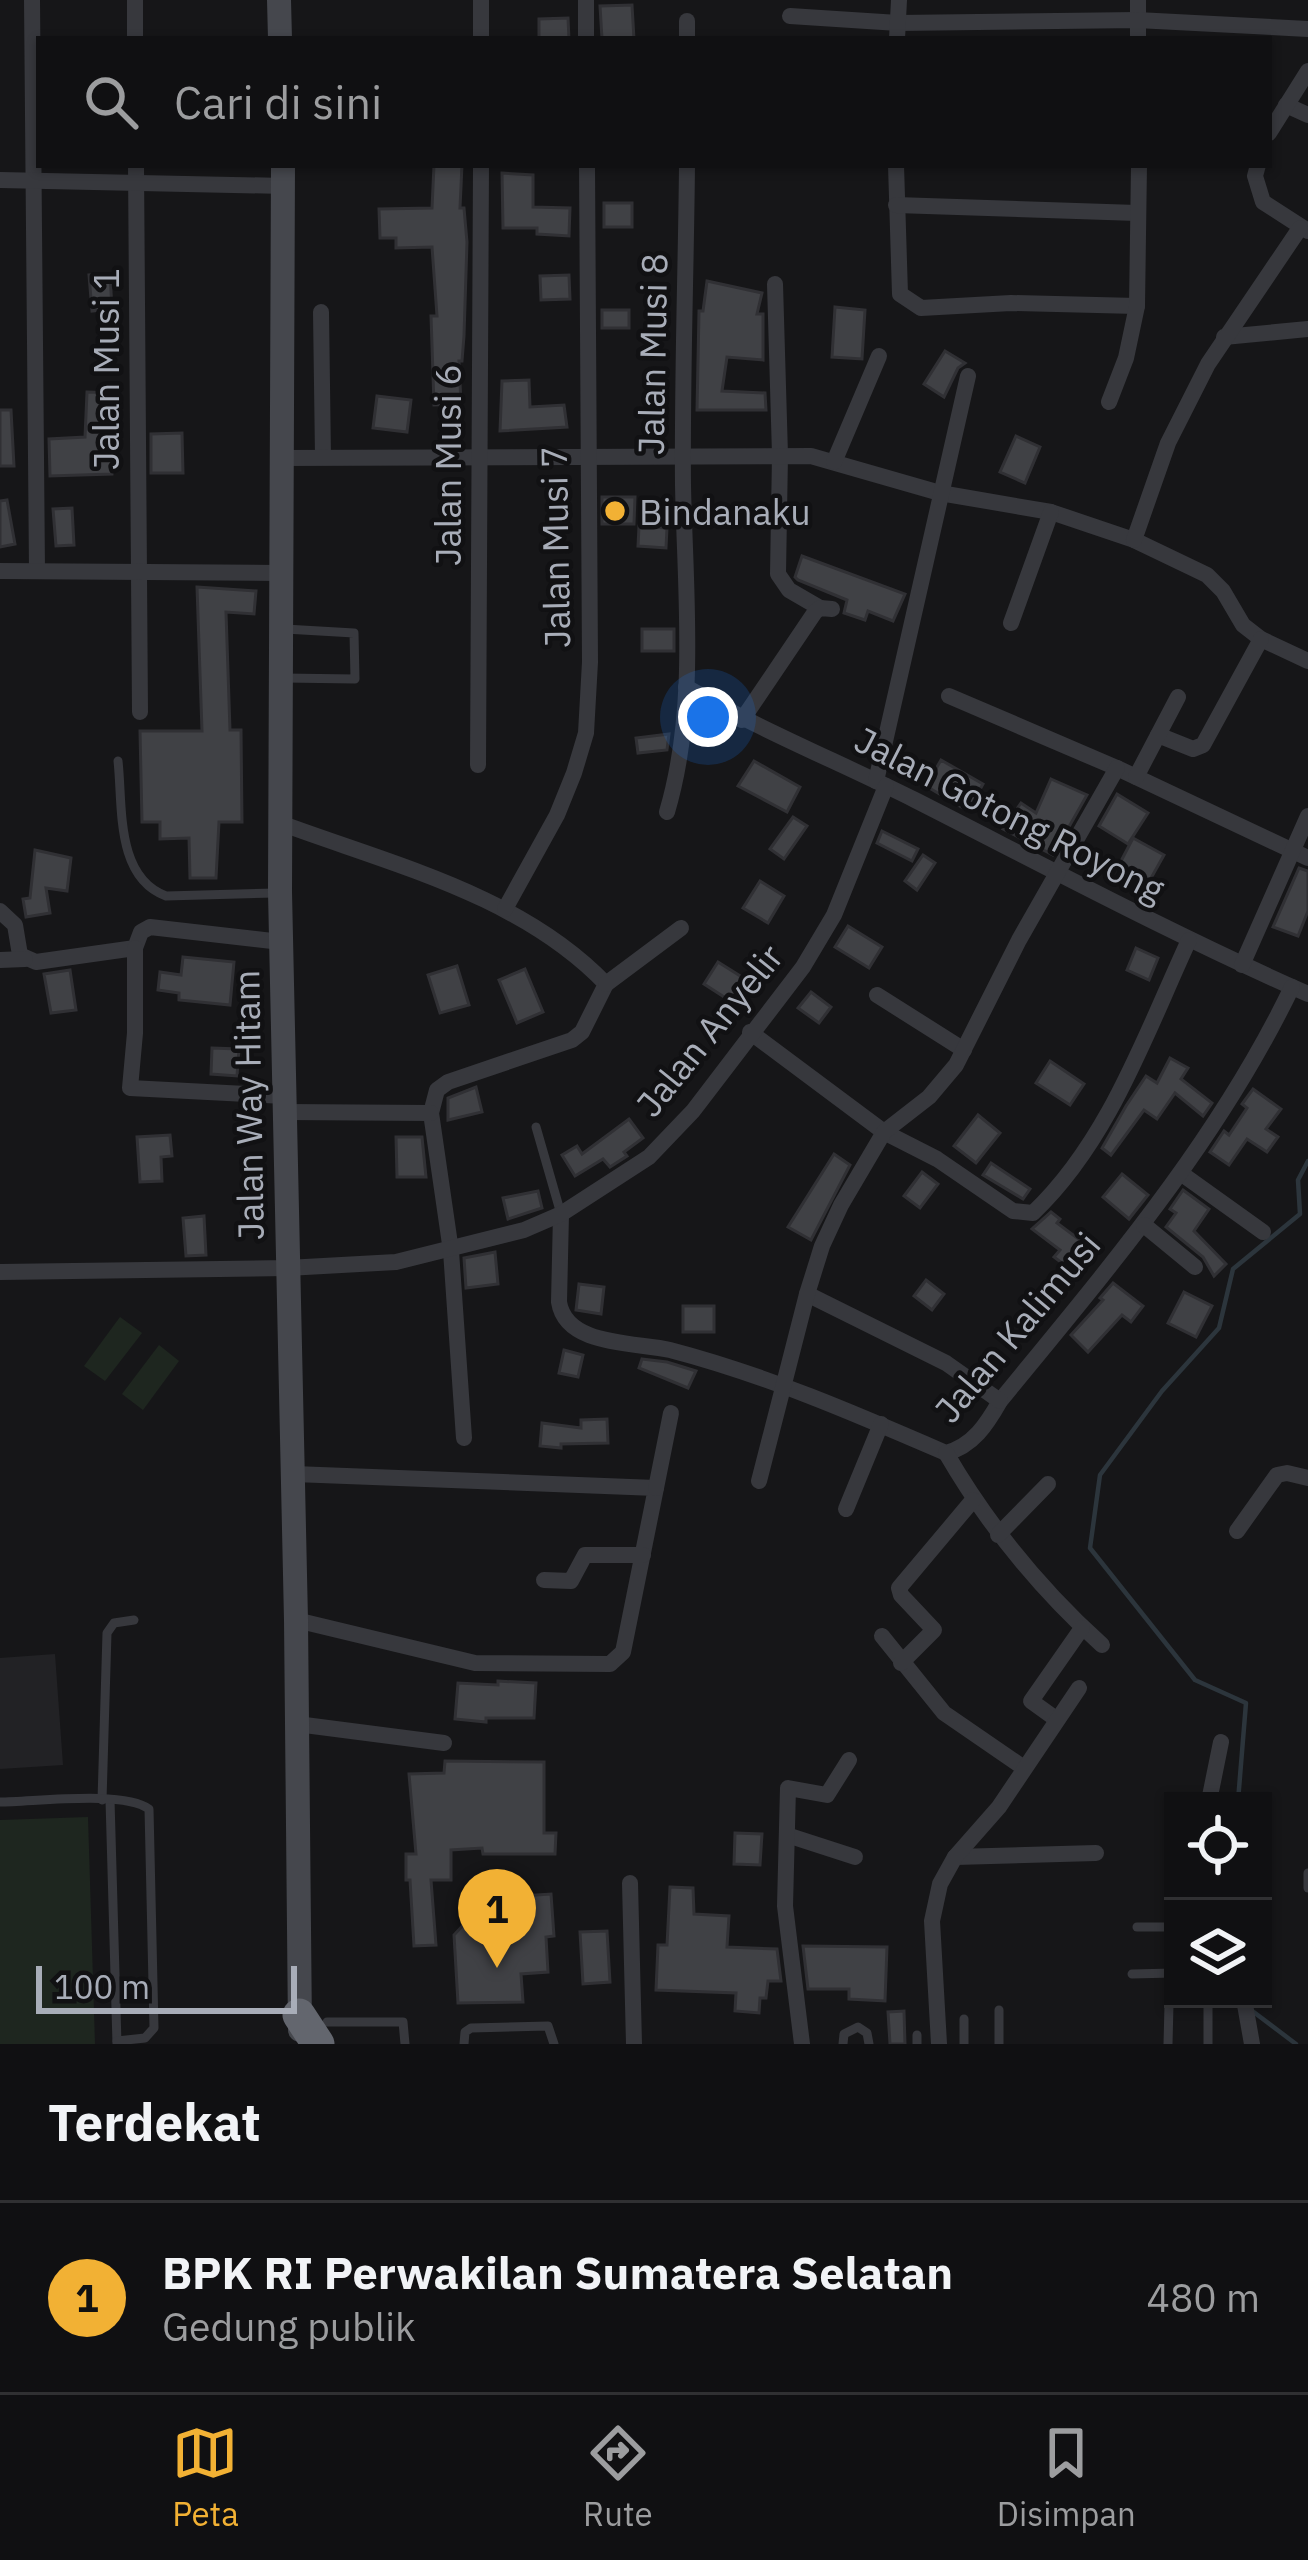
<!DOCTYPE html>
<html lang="id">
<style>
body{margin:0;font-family:"IBM Plex Sans",sans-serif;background:#1e1e20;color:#f1f3f6}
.controls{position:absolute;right:36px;bottom:36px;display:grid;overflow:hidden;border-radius:0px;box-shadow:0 3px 9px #0004}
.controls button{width:108px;height:108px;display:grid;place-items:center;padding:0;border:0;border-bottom:3px solid #303032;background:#101012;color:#f1f3f6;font:60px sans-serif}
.scale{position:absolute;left:36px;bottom:30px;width:261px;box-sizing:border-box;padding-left:12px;border:6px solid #a8adb8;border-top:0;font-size:33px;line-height:42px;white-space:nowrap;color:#a8adb8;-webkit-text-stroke:9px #111113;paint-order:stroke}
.you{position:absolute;left:708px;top:717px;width:42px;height:42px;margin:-30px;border:9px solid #fff;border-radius:50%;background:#1a73e8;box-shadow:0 0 0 18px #1a73e833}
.badge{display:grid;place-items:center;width:78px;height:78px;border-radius:50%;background:#f2b134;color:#111;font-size:39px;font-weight:700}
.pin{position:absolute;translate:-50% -99px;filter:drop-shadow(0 3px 6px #0008)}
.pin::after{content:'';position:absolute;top:63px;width:42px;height:36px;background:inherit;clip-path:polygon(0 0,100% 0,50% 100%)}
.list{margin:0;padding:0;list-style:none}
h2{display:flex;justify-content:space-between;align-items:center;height:156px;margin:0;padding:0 48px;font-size:51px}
h2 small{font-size:39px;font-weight:400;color:#9c9d9f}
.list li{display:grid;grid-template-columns:78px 1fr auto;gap:36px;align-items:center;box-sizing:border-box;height:192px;padding:0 48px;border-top:3px solid #303032}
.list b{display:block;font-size:45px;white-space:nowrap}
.list p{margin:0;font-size:39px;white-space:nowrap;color:#9c9d9f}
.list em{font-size:39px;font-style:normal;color:#9c9d9f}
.icon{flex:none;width:66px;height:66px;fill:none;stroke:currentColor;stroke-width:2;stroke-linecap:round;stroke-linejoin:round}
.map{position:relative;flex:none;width:1308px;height:2044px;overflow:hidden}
.search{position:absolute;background:#101012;box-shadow:0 3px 9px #0004;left:36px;right:36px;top:36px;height:132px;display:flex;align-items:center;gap:30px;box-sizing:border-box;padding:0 42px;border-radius:0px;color:#9c9d9f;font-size:45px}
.sheet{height:348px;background:#101012}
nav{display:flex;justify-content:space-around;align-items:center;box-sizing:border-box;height:168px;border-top:3px solid #303032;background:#101012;font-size:33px;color:#9c9d9f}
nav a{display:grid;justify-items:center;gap:6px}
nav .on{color:#f2b134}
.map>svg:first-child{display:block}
</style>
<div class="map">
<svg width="1308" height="2044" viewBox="0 0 1308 2044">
<rect width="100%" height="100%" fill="#161618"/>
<path fill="#222225" d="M 55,1654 L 63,1765 L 0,1769 L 0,1658 Z"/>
<g fill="#1e261f">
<path d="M 120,1317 L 142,1333 L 105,1381 L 84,1366 Z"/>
<path d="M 159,1345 L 179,1361 L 143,1410 L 122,1394 Z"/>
<path d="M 88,1817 L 95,2044 L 0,2044 L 0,1820 Z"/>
</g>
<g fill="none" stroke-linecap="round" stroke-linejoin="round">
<g stroke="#2c353c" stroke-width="4.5">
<path d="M 1238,1801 L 1246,1703 L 1195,1680 L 1090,1548 L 1100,1475 L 1162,1391 L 1219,1328 L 1233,1269 L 1300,1214 L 1298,1180 L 1308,1161"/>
<path d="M 1251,2010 L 1296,2044"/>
</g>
</g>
<g fill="#404145" stroke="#303034" stroke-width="3">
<path d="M 632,5 L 634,39 L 602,39 L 600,6 Z"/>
<path d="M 568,18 L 569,39 L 539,39 L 539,19 Z"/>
<path d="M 434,165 L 462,165 L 460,208 L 464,208 L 467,242 L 464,336 L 462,361 L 459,361 L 461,404 L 434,405 L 431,316 L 437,316 L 432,247 L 396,248 L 396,238 L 380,238 L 379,209 L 432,208 Z"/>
<path d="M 502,173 L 533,175 L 533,207 L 570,208 L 569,236 L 537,234 L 537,228 L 503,228 Z"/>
<rect x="604" y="203" width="28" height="24"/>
<path d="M 110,274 L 112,309 L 92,311 L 89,275 Z"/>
<path d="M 569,275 L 570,299 L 541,300 L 540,276 Z"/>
<path d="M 707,281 L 762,293 L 757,314 L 763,314 L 763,360 L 727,357 L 722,391 L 765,393 L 766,410 L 697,410 L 699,311 L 703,311 Z"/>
<path d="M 835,307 L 865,310 L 862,359 L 832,357 Z"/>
<rect x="602" y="310" width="27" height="18"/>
<path d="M 945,351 L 965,363 L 958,368 L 944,397 L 924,384 Z"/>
<path d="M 529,380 L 530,407 L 564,405 L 567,427 L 500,431 L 502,381 Z"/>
<path d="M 87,392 L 115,393 L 112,474 L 50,476 L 49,439 L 85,437 Z"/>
<path d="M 377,396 L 411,400 L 407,432 L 373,428 Z"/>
<path d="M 0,410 L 11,410 L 14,466 L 0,466 Z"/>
<path d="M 182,433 L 183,473 L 151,473 L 151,434 Z"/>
<path d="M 1016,436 L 1040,447 L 1025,483 L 1000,472 Z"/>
<path d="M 602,497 L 635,497 L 634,524 L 602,524 Z"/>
<path d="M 7,500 L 15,544 L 0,547 L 0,501 Z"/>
<path d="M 72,508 L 74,545 L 56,546 L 53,509 Z"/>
<path d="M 639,526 L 667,528 L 666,548 L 638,546 Z"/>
<path d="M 802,556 L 905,594 L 893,621 L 868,611 L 865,620 L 844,613 L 847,600 L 798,580 L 795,577 Z"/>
<path d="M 197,587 L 256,591 L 254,614 L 226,612 L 230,730 L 241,730 L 242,822 L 219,822 L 216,878 L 190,878 L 189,838 L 160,839 L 160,822 L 142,822 L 140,731 L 202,731 Z"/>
<rect x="642" y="629" width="32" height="22"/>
<path d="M 669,734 L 667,750 L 638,753 L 636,738 Z"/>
<path d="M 941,760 L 983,784 L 968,811 L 926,786 Z"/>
<path d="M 754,761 L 800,787 L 787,812 L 738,786 Z"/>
<path d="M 1051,779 L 1087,795 L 1053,855 L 1003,829 L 1021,803 L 1036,813 Z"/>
<path d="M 1117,794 L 1148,813 L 1128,844 L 1099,826 Z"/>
<path d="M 793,817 L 807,826 L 784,859 L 770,849 Z"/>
<path d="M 882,831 L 918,849 L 912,861 L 877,843 Z"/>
<path d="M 1133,838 L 1164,855 L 1150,880 L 1120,863 Z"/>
<path d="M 35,850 L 71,858 L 67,891 L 46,888 L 50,913 L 26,917 L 23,899 L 30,898 Z"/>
<path d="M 923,855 L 935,863 L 917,890 L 905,881 Z"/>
<path d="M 1299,868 L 1308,871 L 1308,911 L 1298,936 L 1273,927 Z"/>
<path d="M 760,881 L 784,896 L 768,923 L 743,908 Z"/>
<path d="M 848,926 L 882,947 L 869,968 L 835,947 Z"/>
<path d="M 1136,948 L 1158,958 L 1149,980 L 1127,970 Z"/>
<path d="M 183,957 L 234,962 L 230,1005 L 179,1000 L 179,993 L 158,990 L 160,972 L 181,975 Z"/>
<path d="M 718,962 L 753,984 L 738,1006 L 704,984 Z"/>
<path d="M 457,966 L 469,1005 L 440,1013 L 428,975 Z"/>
<path d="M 525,969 L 543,1012 L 517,1023 L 499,980 Z"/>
<path d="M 70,970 L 76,1010 L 51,1013 L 44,974 Z"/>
<path d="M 811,992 L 831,1007 L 819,1023 L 798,1008 Z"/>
<path d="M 212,1048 L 239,1049 L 237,1076 L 211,1074 Z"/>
<path d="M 1170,1058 L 1188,1068 L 1181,1079 L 1212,1103 L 1203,1116 L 1175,1093 L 1157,1119 L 1144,1110 L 1111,1155 L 1102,1148 L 1126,1106 L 1146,1076 L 1157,1083 Z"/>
<path d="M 1050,1061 L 1084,1084 L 1070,1105 L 1036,1083 Z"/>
<path d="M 476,1087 L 482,1112 L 448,1120 L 448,1098 Z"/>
<path d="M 1253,1089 L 1281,1109 L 1266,1129 L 1278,1137 L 1267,1152 L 1247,1139 L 1229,1165 L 1210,1152 L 1224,1131 L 1229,1135 L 1247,1108 L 1242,1104 Z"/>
<path d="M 978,1115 L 1000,1133 L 976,1163 L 954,1146 Z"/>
<path d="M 629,1119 L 643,1138 L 624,1152 L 627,1156 L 610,1167 L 603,1159 L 575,1176 L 562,1155 L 577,1146 L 582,1154 Z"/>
<path d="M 170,1135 L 172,1156 L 161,1157 L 162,1181 L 140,1182 L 137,1137 Z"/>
<path d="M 396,1137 L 422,1137 L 426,1177 L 397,1177 Z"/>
<path d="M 834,1154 L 850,1165 L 811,1240 L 788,1227 Z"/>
<path d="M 991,1163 L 1030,1189 L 1023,1199 L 983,1175 Z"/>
<path d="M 922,1172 L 938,1184 L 920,1208 L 904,1196 Z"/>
<path d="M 1122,1174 L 1148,1195 L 1129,1219 L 1103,1197 Z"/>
<path d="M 1183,1190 L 1209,1209 L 1194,1231 L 1226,1264 L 1214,1276 L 1203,1257 L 1166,1227 L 1176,1213 L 1170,1209 Z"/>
<path d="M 538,1191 L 542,1208 L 508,1219 L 503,1198 Z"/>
<path d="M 1051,1212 L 1060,1219 L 1057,1223 L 1096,1252 L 1078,1275 L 1054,1257 L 1060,1250 L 1032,1229 Z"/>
<path d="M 204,1216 L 206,1255 L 186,1256 L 183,1218 Z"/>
<path d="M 495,1252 L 498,1284 L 466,1288 L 464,1258 Z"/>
<path d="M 926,1280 L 944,1294 L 932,1310 L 914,1296 Z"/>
<path d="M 1113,1283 L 1143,1306 L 1131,1322 L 1122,1315 L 1088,1352 L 1071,1335 L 1103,1300 L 1100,1298 Z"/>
<path d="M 579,1284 L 604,1287 L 601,1314 L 576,1310 Z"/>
<path d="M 1184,1292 L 1212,1306 L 1196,1337 L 1168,1323 Z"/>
<rect x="683" y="1306" width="31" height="26"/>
<path d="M 564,1350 L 583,1355 L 578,1377 L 559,1373 Z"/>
<path d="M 642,1359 L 667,1362 L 696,1371 L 688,1388 L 639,1368 Z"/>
<path d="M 607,1419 L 608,1443 L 561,1444 L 561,1448 L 540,1446 L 542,1423 L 581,1428 L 581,1420 Z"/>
<path d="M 498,1681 L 536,1683 L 534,1718 L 486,1718 L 486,1722 L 455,1719 L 458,1683 L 498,1685 Z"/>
<path d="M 445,1761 L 544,1762 L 544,1833 L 556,1833 L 555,1854 L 483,1854 L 482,1848 L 451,1850 L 451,1880 L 431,1880 L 436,1945 L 414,1946 L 410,1880 L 406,1880 L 406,1854 L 416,1854 L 409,1774 L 444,1773 Z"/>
<path d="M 735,1833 L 762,1834 L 760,1865 L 734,1864 Z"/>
<path d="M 670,1887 L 693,1888 L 694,1914 L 729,1916 L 727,1947 L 777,1949 L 781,1981 L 768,1981 L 766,1998 L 760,1998 L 759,2013 L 735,2011 L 736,1993 L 656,1990 L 658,1945 L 667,1945 Z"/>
<path d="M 551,1894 L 554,1936 L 546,1937 L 548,1972 L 521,1974 L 523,2002 L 458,2003 L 454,1935 L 488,1898 Z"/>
<path d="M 607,1931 L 610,1982 L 583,1984 L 580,1932 Z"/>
<path d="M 803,1946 L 887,1947 L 885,2001 L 849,1999 L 849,1989 L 808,1989 Z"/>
<path d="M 904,2011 L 905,2044 L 890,2044 L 888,2012 Z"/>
</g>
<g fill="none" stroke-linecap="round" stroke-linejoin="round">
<g stroke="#37383d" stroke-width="9">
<path d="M 284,678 L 355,679 L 354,633 L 285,629"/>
<path d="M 118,761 C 123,806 115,877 166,896 L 275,893"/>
<path d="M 536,1127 L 561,1214"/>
<path d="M 102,1800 L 107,1633 L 114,1623 L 134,1620"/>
<path d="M 110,1800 L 117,2044"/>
<path d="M 0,1802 C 34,1802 124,1790 149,1809 L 154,2028 L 145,2038 L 117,2041"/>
<path d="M 1308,1873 L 1308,1888"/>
<path d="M 1137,1927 L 1173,1927"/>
<path d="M 1132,1974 L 1173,1973"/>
<path d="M 1208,1999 L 1208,2044"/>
<path d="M 999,2010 L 999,2044"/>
<path d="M 964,2019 L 964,2044"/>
<path d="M 327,2022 L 403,2022 L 405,2044"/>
<path d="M 464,2044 L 465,2032 L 471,2028 L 548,2026 L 554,2044"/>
<path d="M 843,2044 L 844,2034 L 858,2027 L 867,2033 L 869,2044"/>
<path d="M 917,2044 L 917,2035"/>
<path d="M 1168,2044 L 1171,1927"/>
</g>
<g stroke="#37383d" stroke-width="16">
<path d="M 32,0 L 37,571"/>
<path d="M 135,0 L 135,39"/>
<path d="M 481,0 L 481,39"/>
<path d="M 586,0 L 586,39"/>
<path d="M 1138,0 L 1138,39"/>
<path d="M 790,16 L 898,23 L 1137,20 L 1308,29"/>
<path d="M 687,21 L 687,39"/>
<path d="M 897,39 L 899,0"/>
<path d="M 1286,105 L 1308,115"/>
<path d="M 1269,133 L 1308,71"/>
<path d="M 136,165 L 140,712"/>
<path d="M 896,165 L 900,294 L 921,308 L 1011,303 L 1137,306"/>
<path d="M 1258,165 L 1255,176 L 1263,202 L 1308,231"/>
<path d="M 0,180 L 284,186"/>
<path d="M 896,205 L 1137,213"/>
<path d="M 775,284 L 780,455 L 778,574 L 789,590 L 820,608"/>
<path d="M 321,312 L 323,457"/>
<path d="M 1224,337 L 1308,329"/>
<path d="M 1109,402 L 1126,358 L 1137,306 L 1139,165"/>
<path d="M 281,458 L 811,456 L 940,493 L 1051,512 L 1134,540 L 1207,575 L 1223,591 L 1243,625 L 1261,639 L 1308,661"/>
<path d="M 834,462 L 879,356"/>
<path d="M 1134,540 L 1168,443 L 1208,364 L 1300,228"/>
<path d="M 0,571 L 279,573"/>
<path d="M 1011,623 L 1051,512"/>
<path d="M 686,687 C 760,730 839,762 915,800 C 1045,866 1174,935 1308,994"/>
<path d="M 949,696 L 1117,768 L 1308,858"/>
<path d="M 742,720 L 815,612 L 820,608 L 832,609"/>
<path d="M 1158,735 L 1193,749 L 1203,745 L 1261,639"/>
<path d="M 478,765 L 481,165"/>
<path d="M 1136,777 L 1178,697"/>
<path d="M 876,781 L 968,376"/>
<path d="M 667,812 C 698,707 685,593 683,485 C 682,378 686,271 687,165"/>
<path d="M 283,824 C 394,865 522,896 606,984 L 582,1032 L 572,1040 L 448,1082 L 437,1090 L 431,1113 L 451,1251 L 464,1438"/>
<path d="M 505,909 L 557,815 L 574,773 L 586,733 L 590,662 L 587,165"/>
<path d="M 0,911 L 15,925 L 20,955 L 36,962 L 135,948 L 141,932 L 150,927 L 281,942"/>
<path d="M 135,948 L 135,1033 L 130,1088 L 285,1096"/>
<path d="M 0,960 L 25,959"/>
<path d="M 1242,965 L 1308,816"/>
<path d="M 606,984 L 681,928"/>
<path d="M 877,995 L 964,1050"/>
<path d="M 750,1032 L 884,1132 L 937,1159 L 1013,1211 L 1033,1213 C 1109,1141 1146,1033 1189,940"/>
<path d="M 285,1112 L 431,1113"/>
<path d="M 1182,1174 L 1263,1232"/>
<path d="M 561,1214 L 559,1302 C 566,1347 637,1342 670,1350 C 766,1375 856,1414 946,1453 C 973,1446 987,1424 1000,1401 C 1108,1269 1218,1141 1292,987"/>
<path d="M 1144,1225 L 1195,1267"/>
<path d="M 0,1272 L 287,1268 L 396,1262 L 524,1230 L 561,1214 L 649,1157 L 693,1111 L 803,967 L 834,915 L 886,786"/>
<path d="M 807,1294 L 946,1363 L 1000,1401"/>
<path d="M 946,1453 C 989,1527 1039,1588 1102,1645"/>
<path d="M 294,1474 L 656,1488 L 623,1652 L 610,1664 L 475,1663 L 296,1620"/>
<path d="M 759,1481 L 807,1294 L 822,1246 L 841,1205 L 884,1132 L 929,1097 L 956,1065 L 1019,940 L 1117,768"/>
<path d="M 656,1488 L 671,1413"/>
<path d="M 846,1509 L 881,1424"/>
<path d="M 1237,1531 L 1277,1475 L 1287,1473 L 1308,1478"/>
<path d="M 998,1535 L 1048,1484"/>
<path d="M 544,1580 L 571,1581 L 585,1555 L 643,1555"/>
<path d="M 882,1636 L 944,1713 L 1024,1768"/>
<path d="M 901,1663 L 934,1630 L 901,1595 L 899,1588 L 973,1500"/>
<path d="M 1056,1719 L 1031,1701 L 1082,1628"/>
<path d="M 297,1724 L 444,1743"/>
<path d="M 1209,1801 L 1221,1742"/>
<path d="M 787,1835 L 855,1857"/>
<path d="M 955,1857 L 1096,1853"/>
<path d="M 630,1883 L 634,2044"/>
<path d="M 1244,1999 L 1252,2044"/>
<path d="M 802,2044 L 785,1906 L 788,1788 L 827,1795 L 849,1760"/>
<path d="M 939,2044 L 932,1921 L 940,1884 L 955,1857 L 999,1807 L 1079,1688"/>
</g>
<g stroke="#45474d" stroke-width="24">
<path d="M 279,0 L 280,39"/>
<path d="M 283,165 L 280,892 L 296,1620 L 300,2030"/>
</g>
<path stroke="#63666e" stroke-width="33" d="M 299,2015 L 318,2044"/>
</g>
<circle fill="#f2b134" stroke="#111113" stroke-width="4.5" cx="615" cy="511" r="12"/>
<g text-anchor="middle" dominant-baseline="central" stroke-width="9" stroke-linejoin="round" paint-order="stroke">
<g font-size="36" fill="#a8adb8" stroke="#111113">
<text transform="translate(652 354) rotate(-89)">Jalan Musi 8</text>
<text transform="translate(105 369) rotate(-90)">Jalan Musi 1</text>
<text transform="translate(447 465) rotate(-90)">Jalan Musi 6</text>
<text transform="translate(555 547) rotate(-91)">Jalan Musi 7</text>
<text transform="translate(1010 814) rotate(27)">Jalan Gotong Royong</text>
<text transform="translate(709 1030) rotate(-51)">Jalan Anyelir</text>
<text transform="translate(248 1105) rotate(-91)">Jalan Way Hitam</text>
<text transform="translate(1017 1327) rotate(-50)">Jalan Kalimusi</text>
</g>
<g font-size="36" fill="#a8adb8" stroke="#111113" text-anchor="start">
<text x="639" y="511">Bindanaku</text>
</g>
</g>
</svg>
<div class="controls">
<button><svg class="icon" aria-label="locate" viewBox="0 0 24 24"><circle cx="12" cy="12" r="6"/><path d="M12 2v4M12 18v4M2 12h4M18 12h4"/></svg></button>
<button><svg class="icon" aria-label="layers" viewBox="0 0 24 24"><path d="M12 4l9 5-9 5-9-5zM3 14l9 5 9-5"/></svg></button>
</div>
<div class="scale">100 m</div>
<div class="you"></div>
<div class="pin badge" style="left:497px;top:1968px">1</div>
<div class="search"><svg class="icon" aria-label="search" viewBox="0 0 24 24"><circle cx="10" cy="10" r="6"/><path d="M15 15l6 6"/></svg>Cari di sini</div>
</div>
<section class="sheet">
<h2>Terdekat<small></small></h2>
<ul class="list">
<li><span class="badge">1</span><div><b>BPK RI Perwakilan Sumatera Selatan</b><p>Gedung publik</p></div><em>480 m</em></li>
</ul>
</section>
<nav>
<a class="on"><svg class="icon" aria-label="map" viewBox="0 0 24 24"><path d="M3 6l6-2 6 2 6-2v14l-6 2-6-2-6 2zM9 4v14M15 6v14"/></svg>Peta</a>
<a><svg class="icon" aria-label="directions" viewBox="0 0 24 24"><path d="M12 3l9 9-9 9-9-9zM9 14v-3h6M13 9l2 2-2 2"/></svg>Rute</a>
<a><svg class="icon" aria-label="saved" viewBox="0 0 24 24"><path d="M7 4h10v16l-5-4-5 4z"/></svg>Disimpan</a>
</nav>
